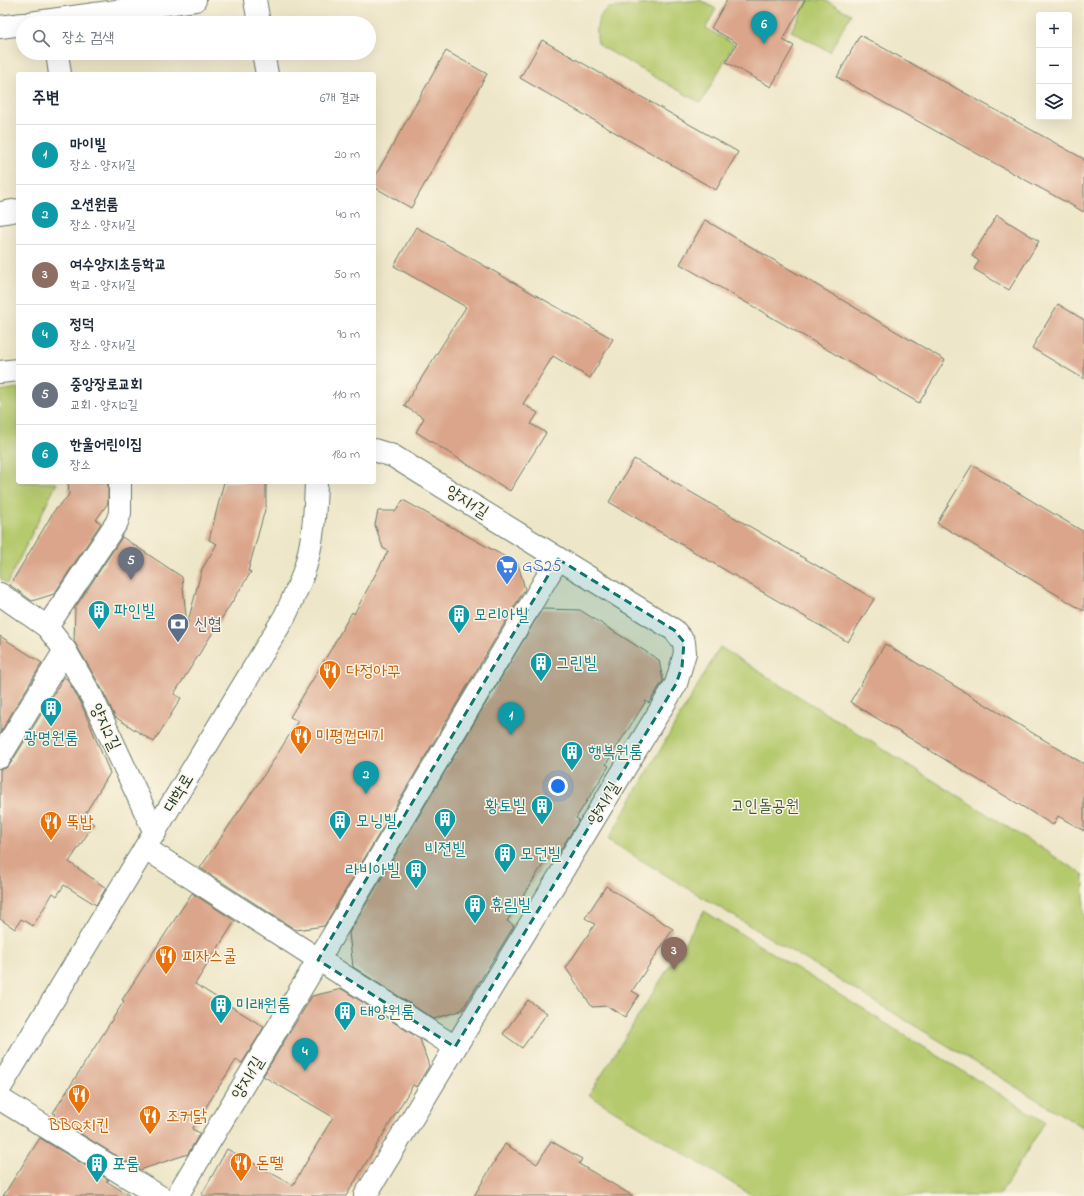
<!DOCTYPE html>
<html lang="ko">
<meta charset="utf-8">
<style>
body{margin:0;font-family:"Indie Flower","Poor Story",sans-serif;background:#f2f2f3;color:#1f2937}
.controls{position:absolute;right:12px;top:12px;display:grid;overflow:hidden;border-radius:4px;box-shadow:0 4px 16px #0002}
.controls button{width:36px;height:36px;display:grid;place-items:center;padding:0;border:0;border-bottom:1px solid #e0e1e3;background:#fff;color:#1f2937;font:20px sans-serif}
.you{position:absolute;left:558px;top:786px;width:14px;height:14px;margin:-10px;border:3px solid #fff;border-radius:50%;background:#1a73e8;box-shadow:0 0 0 6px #1a73e833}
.badge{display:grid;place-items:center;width:26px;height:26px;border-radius:50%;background:#b5179e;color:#fff;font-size:13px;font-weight:700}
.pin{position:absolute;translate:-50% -33px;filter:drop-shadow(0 1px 2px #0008)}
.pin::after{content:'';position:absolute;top:21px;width:14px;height:12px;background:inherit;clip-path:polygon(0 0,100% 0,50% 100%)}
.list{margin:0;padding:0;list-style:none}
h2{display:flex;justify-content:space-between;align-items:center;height:52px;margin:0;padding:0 16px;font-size:17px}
h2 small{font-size:13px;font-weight:400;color:#747a83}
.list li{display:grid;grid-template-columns:26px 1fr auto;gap:12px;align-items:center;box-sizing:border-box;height:60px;padding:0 16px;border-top:1px solid #e0e1e3}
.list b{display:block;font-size:15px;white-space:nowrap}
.list p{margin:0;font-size:13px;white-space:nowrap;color:#747a83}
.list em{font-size:13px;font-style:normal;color:#747a83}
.icon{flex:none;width:22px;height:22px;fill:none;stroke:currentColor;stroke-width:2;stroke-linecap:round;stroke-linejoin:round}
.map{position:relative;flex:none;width:1084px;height:1196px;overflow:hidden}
.search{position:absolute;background:#fff;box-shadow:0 4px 16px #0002;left:16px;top:16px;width:360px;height:44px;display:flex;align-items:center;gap:10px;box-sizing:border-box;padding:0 14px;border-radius:22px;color:#747a83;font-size:15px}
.panel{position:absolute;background:#fff;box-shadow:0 4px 16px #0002;left:16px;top:72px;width:360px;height:412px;border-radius:4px}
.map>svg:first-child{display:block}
</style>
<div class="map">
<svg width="1084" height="1196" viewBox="0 0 1084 1196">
<rect width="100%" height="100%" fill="#fcf5e5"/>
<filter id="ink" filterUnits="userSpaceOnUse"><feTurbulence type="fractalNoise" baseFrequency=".025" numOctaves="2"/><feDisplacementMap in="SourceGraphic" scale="8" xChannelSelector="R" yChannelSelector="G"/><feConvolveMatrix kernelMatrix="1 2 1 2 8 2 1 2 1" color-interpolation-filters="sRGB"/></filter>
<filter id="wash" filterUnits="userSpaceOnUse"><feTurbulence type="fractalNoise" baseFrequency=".012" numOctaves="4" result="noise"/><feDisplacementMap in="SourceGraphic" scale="16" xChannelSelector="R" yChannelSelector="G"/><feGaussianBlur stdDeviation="0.9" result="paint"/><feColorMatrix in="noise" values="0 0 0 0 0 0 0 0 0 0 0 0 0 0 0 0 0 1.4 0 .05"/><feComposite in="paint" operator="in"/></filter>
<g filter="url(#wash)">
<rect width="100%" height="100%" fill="#eee6c8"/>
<g fill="#b5c96d" stroke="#6a8350">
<path d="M 700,0 L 716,9 L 706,28 L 734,44 L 701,103 L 602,47 L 598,43 C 595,29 597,16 608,8 Z"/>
<path d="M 808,0 L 824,0 L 851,14 L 830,52 L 791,31 Z"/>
<path d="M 18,388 L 18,482 L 57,483 L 7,584 L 0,578 L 0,391 Z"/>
<path d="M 720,647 L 1084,875 L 1084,1125 L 1082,1127 L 608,840 Z"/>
<path d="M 704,911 L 1045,1122 L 999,1196 L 753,1196 L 589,1095 Z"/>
</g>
<g id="blocks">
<g fill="#daa58a">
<path d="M 727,0 L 805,0 L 783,40 L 794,46 L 771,87 L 726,62 L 737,43 L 711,28 Z"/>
<path d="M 860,35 L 1084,159 L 1084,212 L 837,77 Z"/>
<path d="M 542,40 L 738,152 L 716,190 L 520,78 Z"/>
<path d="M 446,51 L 487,74 L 411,208 L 374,187 L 374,178 Z"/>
<path d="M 997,215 L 1039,241 L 1009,290 L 974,269 L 979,261 L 972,256 Z"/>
<path d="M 705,220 L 945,360 L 919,403 L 680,264 Z"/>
<path d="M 416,227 L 613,339 L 590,378 L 553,356 L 523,404 L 538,413 L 531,424 L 546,433 L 510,491 L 416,432 L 424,418 L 404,406 L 466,307 L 394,266 Z"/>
<path d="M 1058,304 L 1084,320 L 1084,379 L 1032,348 Z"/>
<path d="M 634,459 L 874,599 L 848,642 L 609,502 Z"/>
<path d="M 972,465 L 1084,532 L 1084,611 L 937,523 Z"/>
<path d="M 68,482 L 108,482 L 108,503 L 96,520 L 101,523 L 54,594 L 32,601 L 10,585 L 54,511 L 69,495 Z"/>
<path d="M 224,482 L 266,482 L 266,506 L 248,571 L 251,572 L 174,694 L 181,698 L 154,742 L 115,717 L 103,691 L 74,641 L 75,608 L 122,537 L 182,577 L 187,625 L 202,569 L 217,544 L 209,540 Z"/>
<path d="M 403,500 L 518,564 L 525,589 L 324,926 L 296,930 L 200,868 L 268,769 L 298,721 L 290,717 L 327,656 L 352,612 L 354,614 L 388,551 L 383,548 L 375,525 L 378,511 L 396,511 Z"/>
<path d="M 542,609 L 580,610 L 659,660 L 663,681 L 649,703 L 646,701 L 606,764 L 609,766 L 576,818 L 579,820 L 553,862 L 547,858 L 507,921 L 514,926 L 462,1010 L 434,1019 L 353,967 L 349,933 Z"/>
<path d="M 0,636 L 42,663 L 0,733 Z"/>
<path d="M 885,644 L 1084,764 L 1084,831 L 1058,816 L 1053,825 L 850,702 Z"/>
<path d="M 64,677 L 67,679 L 81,703 L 110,773 L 83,817 L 94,824 L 69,862 L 106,888 L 96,905 L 64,885 L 57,896 L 53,893 L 33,926 L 21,919 L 15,929 L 0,919 L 0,769 L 6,768 L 11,763 Z"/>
<path d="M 606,886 L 673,929 L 632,991 L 639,995 L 625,1017 L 607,1006 L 592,1007 L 566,968 L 595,924 L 585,918 Z"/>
<path d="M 192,893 L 235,921 L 195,984 L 264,1027 L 242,1063 L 236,1060 L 192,1129 L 200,1133 L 188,1154 L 140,1170 L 53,1117 L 55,1114 L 53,1113 L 124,1001 L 122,1000 Z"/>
<path d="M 342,989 L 420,1039 L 429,1066 L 416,1087 L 413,1085 L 346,1196 L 201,1196 L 227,1149 L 293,1185 L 333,1117 L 263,1076 L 312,996 Z"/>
<path d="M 528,1000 L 547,1013 L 522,1048 L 503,1034 Z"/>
<path d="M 40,1138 L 109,1180 L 106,1181 L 130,1196 L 3,1196 Z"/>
<path d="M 551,1141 L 582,1159 L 579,1164 L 633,1196 L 474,1196 L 505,1144 L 537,1164 Z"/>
</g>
</g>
</g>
<g filter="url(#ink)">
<use href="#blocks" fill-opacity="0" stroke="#677868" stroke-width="1"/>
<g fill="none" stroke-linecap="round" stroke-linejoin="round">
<g stroke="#677868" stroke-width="24">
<g id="street">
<path d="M 57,53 L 60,74"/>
<path d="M 0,213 L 18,210"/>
<path d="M 0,372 L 18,370"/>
<path d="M 0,594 L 47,627 L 65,650 L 92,697 L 155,833"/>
<path d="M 47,627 L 117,522 L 120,513 L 120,482"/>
<path d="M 0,757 L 65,650"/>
<path d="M 145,848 L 455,1047"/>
<path d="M 0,1099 L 159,1196"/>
<path d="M 177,1196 L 558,559"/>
<path d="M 365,1196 L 676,684 L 685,653 L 684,642 L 674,630 L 393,456 L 374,450"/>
</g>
</g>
<g stroke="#677868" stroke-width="24">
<g id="secondary">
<path d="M 255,0 L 259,23"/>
<path d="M 30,23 L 195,0"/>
<path d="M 0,27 L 23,24"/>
<path d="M 263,53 L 267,74"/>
<path d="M 0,1088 L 285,616 C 291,603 297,590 302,577 C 313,547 315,514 316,482"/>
</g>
</g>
<use href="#street" stroke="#fff" stroke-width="22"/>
<use href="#secondary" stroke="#fff" stroke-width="22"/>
</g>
</g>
<path fill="#0f766e" fill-opacity="0.2" stroke="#0f766e" stroke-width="3" stroke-dasharray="8 5" stroke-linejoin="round" d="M 558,559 L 674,630 L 684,642 L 682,667 L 676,684 L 455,1047 L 318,960 Z"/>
<defs>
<g id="supermarket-pin" transform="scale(1.15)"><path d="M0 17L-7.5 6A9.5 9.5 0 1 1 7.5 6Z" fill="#3f7fe0" stroke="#fcf5e5"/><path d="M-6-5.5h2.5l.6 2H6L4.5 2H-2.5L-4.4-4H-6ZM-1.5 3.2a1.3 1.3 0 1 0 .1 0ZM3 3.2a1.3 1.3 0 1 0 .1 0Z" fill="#fff"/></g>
<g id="building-pin" transform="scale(1.15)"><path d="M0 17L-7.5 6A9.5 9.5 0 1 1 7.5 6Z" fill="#0f9aa8" stroke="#fcf5e5"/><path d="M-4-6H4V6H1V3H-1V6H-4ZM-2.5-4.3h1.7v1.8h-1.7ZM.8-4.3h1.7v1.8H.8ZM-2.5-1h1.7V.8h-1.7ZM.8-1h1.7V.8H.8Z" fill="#fff"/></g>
<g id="bank-pin" transform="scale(1.15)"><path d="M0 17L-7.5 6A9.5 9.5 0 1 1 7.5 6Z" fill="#5c6f8a" stroke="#fcf5e5"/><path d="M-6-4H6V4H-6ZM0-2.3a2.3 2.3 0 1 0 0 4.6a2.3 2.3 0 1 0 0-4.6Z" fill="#fff"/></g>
<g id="restaurant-pin" transform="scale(1.15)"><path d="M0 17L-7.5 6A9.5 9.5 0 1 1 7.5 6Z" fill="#e8710a" stroke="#fcf5e5"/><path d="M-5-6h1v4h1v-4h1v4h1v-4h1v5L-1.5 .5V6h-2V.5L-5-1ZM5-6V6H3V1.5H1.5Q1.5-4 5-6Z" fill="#fff"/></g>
</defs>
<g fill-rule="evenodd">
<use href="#supermarket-pin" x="507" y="566"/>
<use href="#building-pin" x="99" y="611"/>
<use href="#building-pin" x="459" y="615"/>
<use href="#bank-pin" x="178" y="624"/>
<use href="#building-pin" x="541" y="663"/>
<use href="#restaurant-pin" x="330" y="671"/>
<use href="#building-pin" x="51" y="708"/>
<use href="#restaurant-pin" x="301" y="736"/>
<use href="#building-pin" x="572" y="752"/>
<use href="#building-pin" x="542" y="806"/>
<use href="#building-pin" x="445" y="819"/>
<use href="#building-pin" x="340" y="821"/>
<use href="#restaurant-pin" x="51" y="822"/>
<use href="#building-pin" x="505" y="854"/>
<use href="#building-pin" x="416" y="870"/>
<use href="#building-pin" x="475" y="905"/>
<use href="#restaurant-pin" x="166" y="956"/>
<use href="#building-pin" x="221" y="1005"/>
<use href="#building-pin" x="345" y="1012"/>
<use href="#restaurant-pin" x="79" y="1095"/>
<use href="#restaurant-pin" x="150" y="1116"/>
<use href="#restaurant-pin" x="241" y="1163"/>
<use href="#building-pin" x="97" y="1164"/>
</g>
<g text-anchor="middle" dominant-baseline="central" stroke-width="3" stroke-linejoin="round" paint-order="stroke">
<g font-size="17" fill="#1f3d34" stroke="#fcf5e5">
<text transform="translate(467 502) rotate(32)">양지1길</text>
<text transform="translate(105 727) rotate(65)">양지2길</text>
<text transform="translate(179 793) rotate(-59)">대학로</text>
<text transform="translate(604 803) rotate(-59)">양지1길</text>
<text transform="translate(248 1078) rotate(-59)">양지1길</text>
</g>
<g font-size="17" fill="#366cbe" stroke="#fcf5e5" text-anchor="start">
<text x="522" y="566">GS25</text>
</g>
<g font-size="17" fill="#0d838f" stroke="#fcf5e5" text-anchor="start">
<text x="114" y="611">파인빌</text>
<text x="474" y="615">모리아빌</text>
<text x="556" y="663">그린빌</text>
<text x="51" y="738" text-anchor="middle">광명원룸</text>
<text x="588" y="752">행복원룸</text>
<text x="526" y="806" text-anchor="end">황토빌</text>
<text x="356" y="821">모닝빌</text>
<text x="445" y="849" text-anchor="middle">비젼빌</text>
<text x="520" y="854">모던빌</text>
<text x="400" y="870" text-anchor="end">라비아빌</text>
<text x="490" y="905">휴림빌</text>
<text x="236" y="1005">미래원룸</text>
<text x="360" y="1012">태양원룸</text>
<text x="112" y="1164">포룸</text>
</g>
<g font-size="17" fill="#4e5e75" stroke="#fcf5e5" text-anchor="start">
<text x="194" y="624">신협</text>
</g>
<g font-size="17" fill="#c56008" stroke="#fcf5e5" text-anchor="start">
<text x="346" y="671">다정아꾸</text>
<text x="316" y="736">미평껍데기</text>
<text x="66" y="822">뚝밥</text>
<text x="182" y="956">피자스쿨</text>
<text x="166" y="1116">조커닭</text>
<text x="79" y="1125" text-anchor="middle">BBQ치킨</text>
<text x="256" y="1163">돈뗄</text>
</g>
<g font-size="17" fill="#3d593f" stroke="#fcf5e5">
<text x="765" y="806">고인돌공원</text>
</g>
</g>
</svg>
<div class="controls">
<button>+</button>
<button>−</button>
<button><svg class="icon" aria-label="layers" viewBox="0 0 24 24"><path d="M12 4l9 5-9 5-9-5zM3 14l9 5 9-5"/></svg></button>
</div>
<div class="you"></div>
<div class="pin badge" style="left:511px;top:735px;background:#0f9aa8">1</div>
<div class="pin badge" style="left:366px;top:794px;background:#0f9aa8">2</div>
<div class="pin badge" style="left:674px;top:970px;background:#8d6e63">3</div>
<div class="pin badge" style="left:305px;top:1071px;background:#0f9aa8">4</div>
<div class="pin badge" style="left:131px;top:580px;background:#6b7280">5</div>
<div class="pin badge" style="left:764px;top:44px;background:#0f9aa8">6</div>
<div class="search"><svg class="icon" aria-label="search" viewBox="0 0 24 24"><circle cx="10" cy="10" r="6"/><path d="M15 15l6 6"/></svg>장소 검색</div>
<section class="panel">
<h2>주변<small>6개 결과</small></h2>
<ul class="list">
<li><span class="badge" style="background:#0f9aa8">1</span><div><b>마이빌</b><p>장소 · 양지1길</p></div><em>20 m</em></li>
<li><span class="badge" style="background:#0f9aa8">2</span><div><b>오션원룸</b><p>장소 · 양지1길</p></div><em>40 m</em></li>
<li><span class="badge" style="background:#8d6e63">3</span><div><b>여수양지초등학교</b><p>학교 · 양지1길</p></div><em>50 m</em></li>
<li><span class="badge" style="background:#0f9aa8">4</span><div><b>정덕</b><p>장소 · 양지1길</p></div><em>90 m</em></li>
<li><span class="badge" style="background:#6b7280">5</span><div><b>중앙장로교회</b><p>교회 · 양지2길</p></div><em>110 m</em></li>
<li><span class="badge" style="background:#0f9aa8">6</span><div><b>한울어린이집</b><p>장소</p></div><em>180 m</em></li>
</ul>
</section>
</div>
